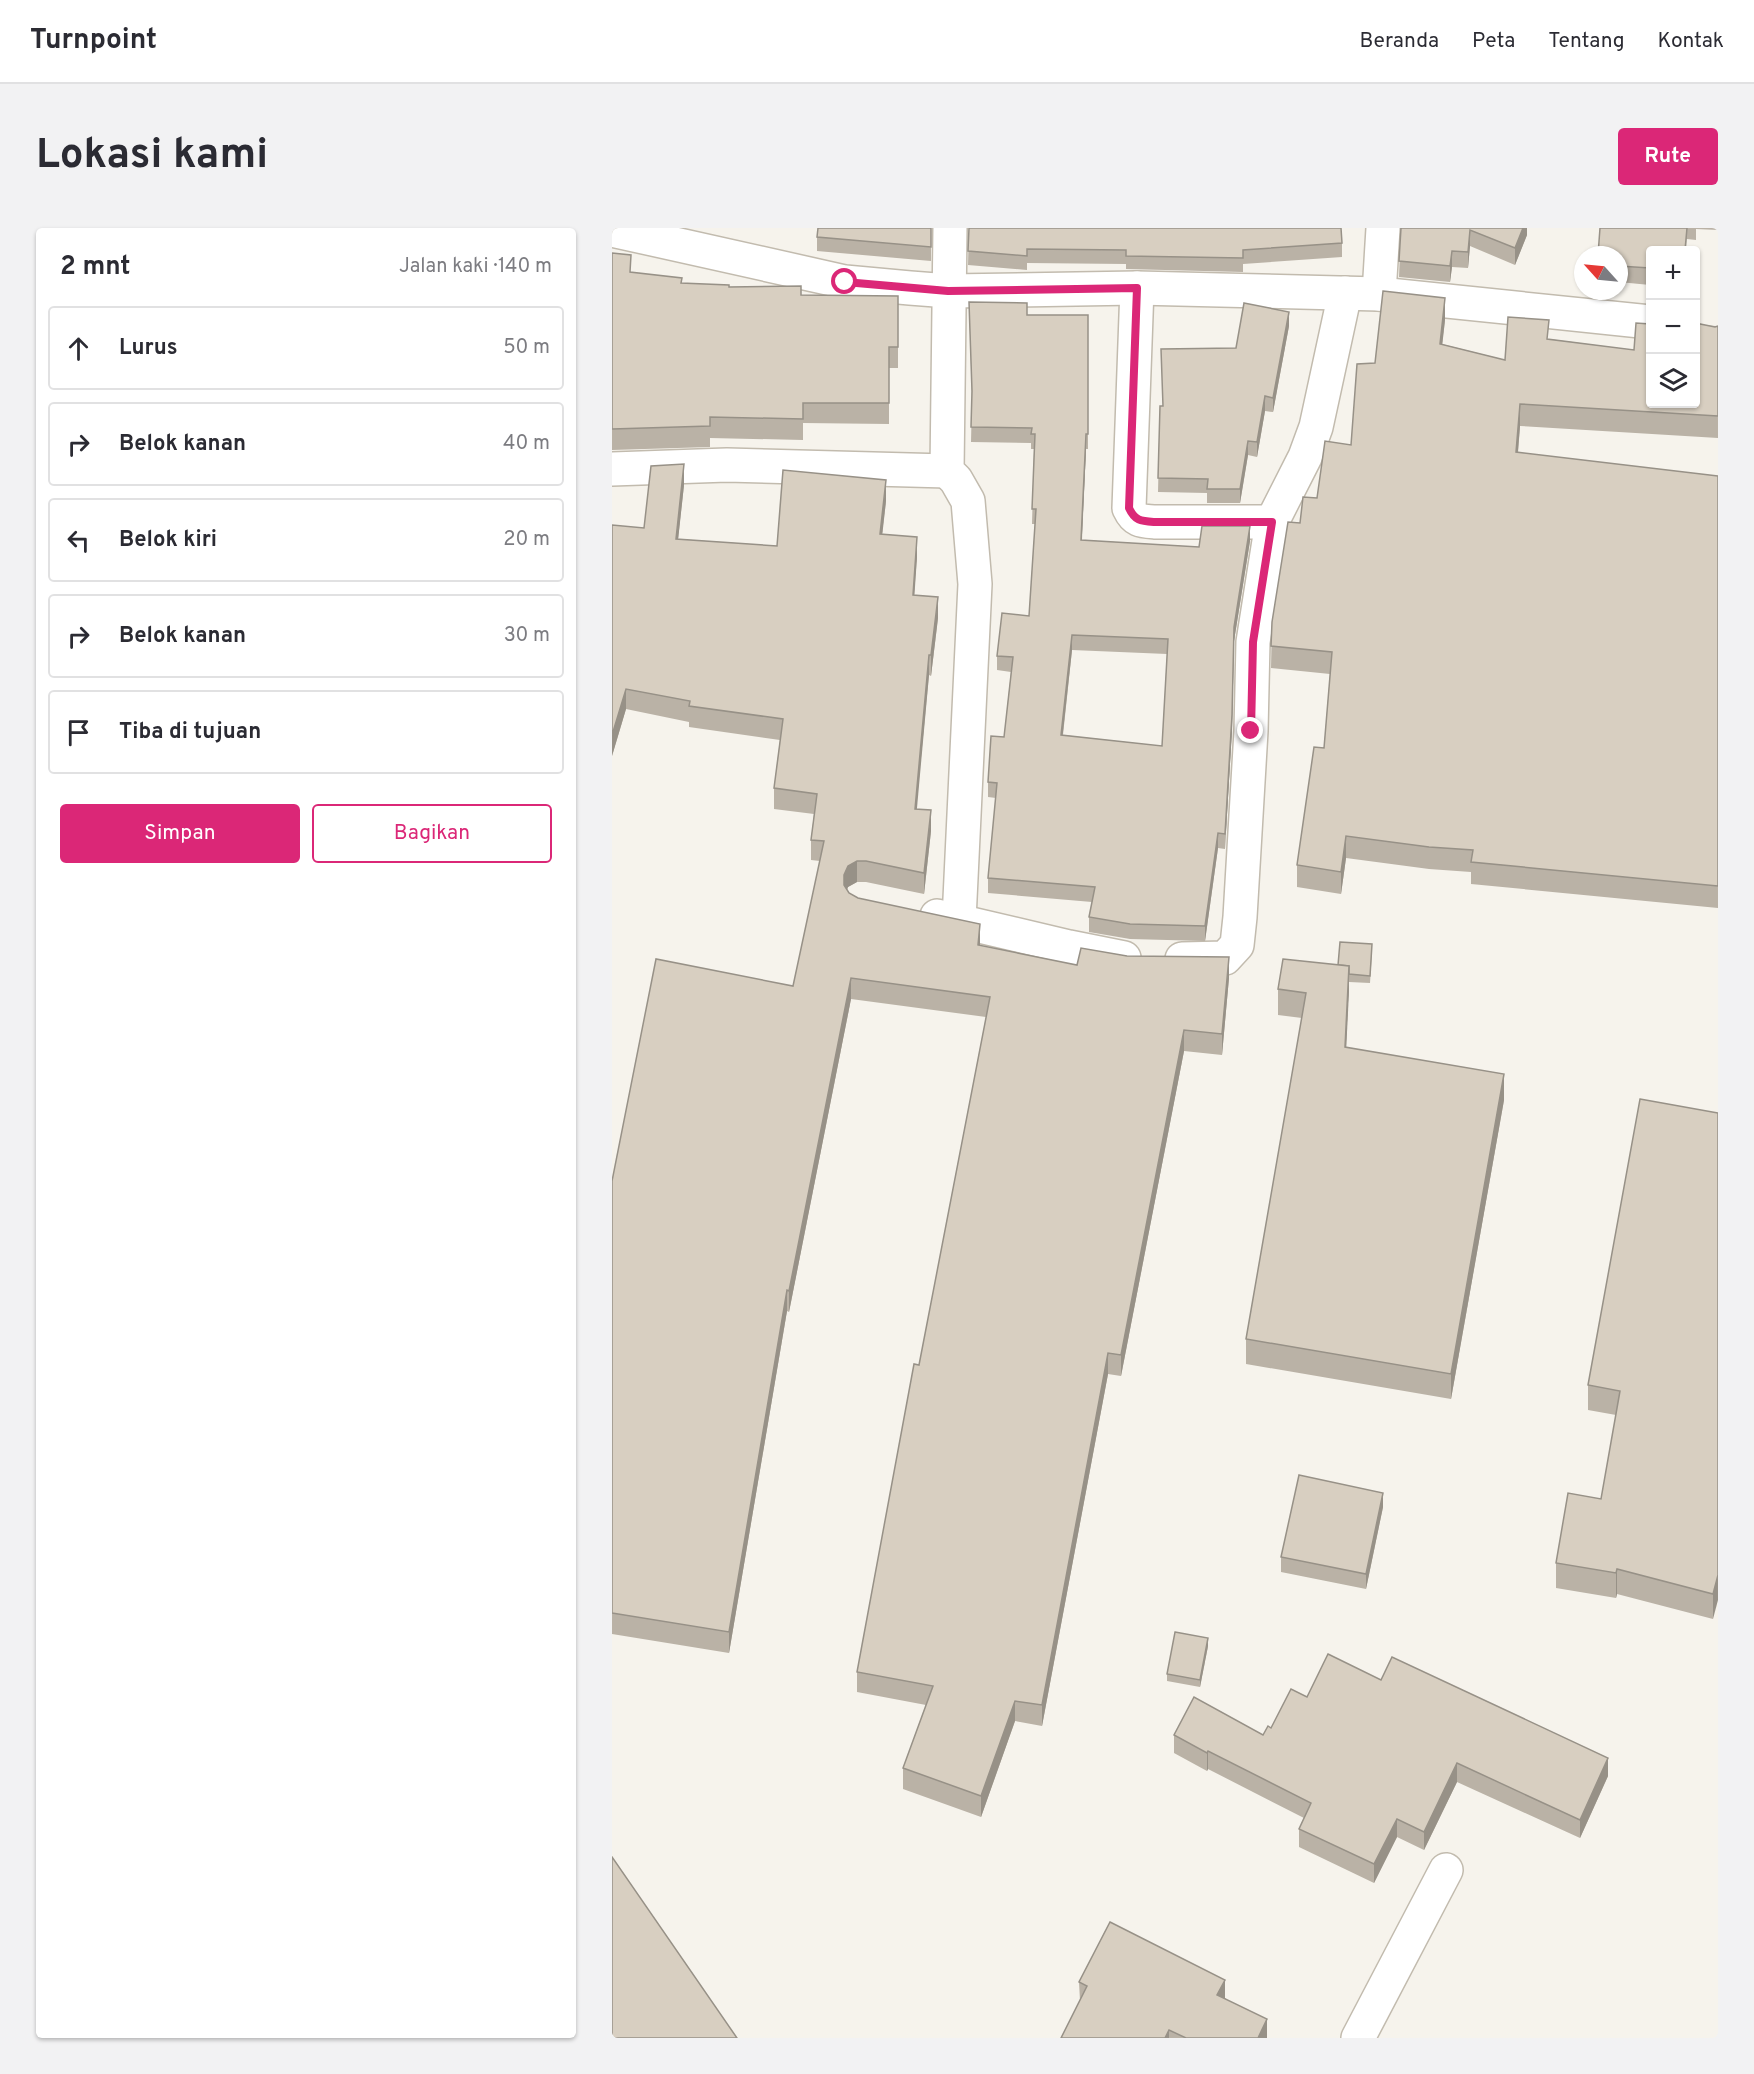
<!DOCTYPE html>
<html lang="id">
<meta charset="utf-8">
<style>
body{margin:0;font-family:Overpass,sans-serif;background:#f2f2f3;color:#2b2b33}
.controls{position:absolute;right:18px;top:18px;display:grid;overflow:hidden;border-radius:6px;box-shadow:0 2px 4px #0004}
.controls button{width:54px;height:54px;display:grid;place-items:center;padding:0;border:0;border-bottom:2px solid #e1e1e2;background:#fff;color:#2b2b33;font:30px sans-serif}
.compass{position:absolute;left:962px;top:18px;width:54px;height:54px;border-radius:50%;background:#fff;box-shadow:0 2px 4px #0004;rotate:297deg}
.stop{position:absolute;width:18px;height:18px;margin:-14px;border:4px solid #db2777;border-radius:50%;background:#fff}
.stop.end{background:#db2777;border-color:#fff;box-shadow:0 2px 6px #0008}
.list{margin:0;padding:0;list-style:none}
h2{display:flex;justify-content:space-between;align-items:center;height:78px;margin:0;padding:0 24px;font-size:26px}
h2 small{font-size:20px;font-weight:400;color:#7c7c81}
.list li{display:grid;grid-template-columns:39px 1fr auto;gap:18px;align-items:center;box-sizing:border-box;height:84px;margin:0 12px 12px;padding:0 12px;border:2px solid #e1e1e2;border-radius:6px}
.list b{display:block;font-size:22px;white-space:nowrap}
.list em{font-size:20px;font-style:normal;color:#7c7c81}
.actions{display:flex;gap:12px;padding:18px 24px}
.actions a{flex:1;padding:14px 0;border:2px solid #db2777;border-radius:6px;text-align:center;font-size:21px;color:#db2777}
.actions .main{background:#db2777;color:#fff}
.icon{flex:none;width:33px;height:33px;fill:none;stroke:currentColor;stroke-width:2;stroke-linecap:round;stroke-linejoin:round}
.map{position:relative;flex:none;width:1106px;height:1810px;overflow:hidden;border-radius:6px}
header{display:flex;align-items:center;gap:36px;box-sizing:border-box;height:84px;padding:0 30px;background:#fff;border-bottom:2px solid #e1e1e2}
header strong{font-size:28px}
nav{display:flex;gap:33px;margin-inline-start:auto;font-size:21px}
.intro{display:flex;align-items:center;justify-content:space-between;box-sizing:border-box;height:144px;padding:0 36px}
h1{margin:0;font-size:42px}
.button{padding:15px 27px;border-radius:6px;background:#db2777;color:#fff;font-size:21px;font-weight:700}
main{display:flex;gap:36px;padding:0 36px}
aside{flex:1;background:#fff;border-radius:6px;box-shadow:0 2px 4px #0004}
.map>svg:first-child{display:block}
</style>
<header>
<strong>Turnpoint</strong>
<nav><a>Beranda</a><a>Peta</a><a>Tentang</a><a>Kontak</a></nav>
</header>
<div class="intro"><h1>Lokasi kami</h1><a class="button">Rute</a></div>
<main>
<aside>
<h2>2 mnt<small>Jalan kaki · 140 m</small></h2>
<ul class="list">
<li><svg class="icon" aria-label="ahead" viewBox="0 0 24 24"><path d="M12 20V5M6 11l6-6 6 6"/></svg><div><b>Lurus</b></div><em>50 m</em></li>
<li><svg class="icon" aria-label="right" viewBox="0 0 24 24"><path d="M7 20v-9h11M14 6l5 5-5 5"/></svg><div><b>Belok kanan</b></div><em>40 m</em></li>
<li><svg class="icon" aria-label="left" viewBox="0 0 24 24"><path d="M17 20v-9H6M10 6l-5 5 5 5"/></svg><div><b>Belok kiri</b></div><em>20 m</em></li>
<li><svg class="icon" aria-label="right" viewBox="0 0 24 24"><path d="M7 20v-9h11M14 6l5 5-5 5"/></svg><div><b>Belok kanan</b></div><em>30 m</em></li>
<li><svg class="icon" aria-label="arrive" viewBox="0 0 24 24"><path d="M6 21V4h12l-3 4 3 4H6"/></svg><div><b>Tiba di tujuan</b></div></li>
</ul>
<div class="actions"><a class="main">Simpan</a><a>Bagikan</a></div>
</aside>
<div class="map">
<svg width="1106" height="1810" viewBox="0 0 1106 1810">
<rect width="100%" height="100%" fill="#f6f3ec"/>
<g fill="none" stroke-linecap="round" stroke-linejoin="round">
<g stroke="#c2bbae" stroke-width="36">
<g id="street">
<path d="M 338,0 L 335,243 L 344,252 L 356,273 L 363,356 L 347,692"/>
<path d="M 0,2 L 233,54 L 298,60 L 337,63 L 525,60 L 767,66 L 1038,94"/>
<path d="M 525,60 L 517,280 C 523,293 529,293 543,294 L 660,294"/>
<path d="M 767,66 L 771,0"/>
<path d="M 0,241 L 115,237 L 335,243"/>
<path d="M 325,688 L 457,719 L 512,730"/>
<path d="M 570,731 L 613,730 L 625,717 L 628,689 L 639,503 L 641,414 L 660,294 L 693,229 L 704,199 L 733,65"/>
<path d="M 746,1810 L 834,1642"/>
</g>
</g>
<use href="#street" stroke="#fff" stroke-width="33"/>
</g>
<g fill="#bab2a6" fill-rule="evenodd">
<path d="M 319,0 L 319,33 L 205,23 L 205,9 Z"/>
<path d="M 357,0 L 730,15 L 730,29 L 631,36 L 631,44 L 514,41 L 514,36 L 415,35 L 415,42 L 356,37 Z"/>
<path d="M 789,0 L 915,0 L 915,7 L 903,37 L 858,18 L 856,40 L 840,39 L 838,54 L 787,49 Z"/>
<path d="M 988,0 L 1106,0 L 1106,2 L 1084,1 L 1084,12 L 1075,11 L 1038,22 L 1038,57 L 1007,54 L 1007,27 Z"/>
<path d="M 0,25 L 19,44 L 70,55 L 189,67 L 286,68 L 286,140 L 277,140 L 277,196 L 191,195 L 191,212 L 98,210 L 98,219 L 0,222 Z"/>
<path d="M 357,74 L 415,87 L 476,87 L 476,221 L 474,221 L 470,312 L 587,319 L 638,313 L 622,413 L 620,502 L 613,621 L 606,620 L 593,713 L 518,711 L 477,704 L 477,689 L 480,674 L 376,665 L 376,650 L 384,570 L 376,569 L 376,554 L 392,509 L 399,444 L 385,442 L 385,428 L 417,388 L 423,296 L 420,296 L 422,221 L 419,221 L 419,215 L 359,214 L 360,171 ZM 460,422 L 555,426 L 550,518 L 451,507 Z"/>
<path d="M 833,92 L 830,116 L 893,132 L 937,111 L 1022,122 L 1038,96 L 1106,98 L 1106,210 L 908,198 L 906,225 L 1106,248 L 1106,680 L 859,656 L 859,644 L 817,641 L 734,630 L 729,666 L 685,659 L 685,637 L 712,520 L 718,446 L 659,440 L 660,394 L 688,295 L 739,217 L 763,135 Z"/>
<path d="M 677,98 L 661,184 L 653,183 L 645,229 L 636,227 L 628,275 L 595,275 L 595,265 L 546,264 L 548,178 L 550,178 L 624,120 Z"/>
<path d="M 72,257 L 66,311 L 165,318 L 274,273 L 270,306 L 305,329 L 302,367 L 326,390 L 319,448 L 317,447 L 304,581 L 319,603 L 312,666 L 254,654 L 245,654 L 236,659 L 235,662 L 237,665 L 246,670 L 368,718 L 465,737 L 617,750 L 610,827 L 572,823 L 509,1148 L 496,1146 L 430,1498 L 403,1493 L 369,1589 L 291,1561 L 291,1540 L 314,1477 L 245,1464 L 245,1444 L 307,1137 L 374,789 L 239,771 L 177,1084 L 175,1083 L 117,1425 L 0,1406 L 0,953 L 181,758 L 208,633 L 199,632 L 199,612 L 202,586 L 162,581 L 162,560 L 168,512 L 77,499 L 77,494 L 14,481 L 0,528 L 32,300 Z"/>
<path d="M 760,724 L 758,755 L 737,754 L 734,819 L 892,872 L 839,1171 L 634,1136 L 634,1111 L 690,790 L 666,787 L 666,761 Z"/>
<path d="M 1106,885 L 1101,1391 L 1005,1366 L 1004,1370 L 944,1360 L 944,1335 L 989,1271 L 1004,1187 L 976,1182 L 976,1157 Z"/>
<path d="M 771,1279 L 754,1361 L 669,1344 L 669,1329 Z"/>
<path d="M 596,1418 L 588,1459 L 555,1453 L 555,1446 Z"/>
<path d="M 769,1452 L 996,1548 L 968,1610 L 845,1554 L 812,1622 L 785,1609 L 762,1655 L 687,1619 L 687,1601 L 692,1590 L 596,1541 L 595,1543 L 562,1525 L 562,1507 L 651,1507 L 695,1469 Z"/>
<path d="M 467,1754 L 613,1770 L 655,1810 L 449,1810 L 468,1773 Z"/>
</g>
<g fill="#979187">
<path d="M 911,0 L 915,0 L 915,7 L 903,37 L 903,20 Z"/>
<path d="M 1075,0 L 1074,22 L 1073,22 Z"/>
<path d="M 858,2 L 858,18 L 856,40 L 856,24 Z"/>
<path d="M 840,23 L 840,39 L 838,54 L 838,38 Z"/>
<path d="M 833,70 L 833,92 L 828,137 L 828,116 Z"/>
<path d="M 677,84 L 677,98 L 661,184 L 661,170 Z"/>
<path d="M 653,168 L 653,183 L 645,229 L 645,214 Z"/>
<path d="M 908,176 L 908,198 L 904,246 L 904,224 Z"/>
<path d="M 474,206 L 474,221 L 469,327 L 469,312 Z"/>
<path d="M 636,213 L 636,227 L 628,275 L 628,261 Z"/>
<path d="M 72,236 L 72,257 L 64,331 L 64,311 Z"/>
<path d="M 274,252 L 274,273 L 268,327 L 268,306 Z"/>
<path d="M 638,298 L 638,313 L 622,413 L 620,502 L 613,621 L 622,399 Z"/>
<path d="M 305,309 L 305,329 L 301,388 L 301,367 Z"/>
<path d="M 326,369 L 326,390 L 319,448 L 319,427 Z"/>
<path d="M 460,407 L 460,422 L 449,522 L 449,507 Z"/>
<path d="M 317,427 L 317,447 L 303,602 L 303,581 Z"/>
<path d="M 14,461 L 14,481 L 0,528 L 0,507 Z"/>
<path d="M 319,582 L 319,603 L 312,666 L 312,645 Z"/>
<path d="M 606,605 L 606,620 L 593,713 L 593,698 Z"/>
<path d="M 734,608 L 734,630 L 729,666 L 729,644 Z"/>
<path d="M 245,633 L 245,654 L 236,659 L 232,668 L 232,647 L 236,638 Z"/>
<path d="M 368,696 L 368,717 L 366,738 L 366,717 Z"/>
<path d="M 617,729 L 617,750 L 610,827 L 610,806 Z"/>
<path d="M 737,738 L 737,764 L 733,845 L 733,819 Z"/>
<path d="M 239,750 L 239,771 L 177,1084 L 177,1063 Z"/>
<path d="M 572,802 L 572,823 L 509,1148 L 509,1127 Z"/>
<path d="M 892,846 L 892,872 L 839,1171 L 839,1146 Z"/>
<path d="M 175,1062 L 175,1083 L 117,1425 L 117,1404 Z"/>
<path d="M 496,1125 L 496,1146 L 430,1498 L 430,1477 Z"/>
<path d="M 771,1265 L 771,1279 L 754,1361 L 754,1346 Z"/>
<path d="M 1005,1341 L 1005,1366 L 1004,1370 L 1004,1345 Z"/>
<path d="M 1106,1347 L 1106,1372 L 1101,1391 L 1101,1366 Z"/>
<path d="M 596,1410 L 596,1418 L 588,1459 L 588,1452 Z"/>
<path d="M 403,1473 L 403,1493 L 369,1589 L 369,1568 Z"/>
<path d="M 596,1523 L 596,1541 L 595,1543 L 595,1525 Z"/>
<path d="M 996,1530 L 996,1548 L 968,1610 L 968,1592 Z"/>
<path d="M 845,1535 L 845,1554 L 812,1622 L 812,1604 Z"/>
<path d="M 785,1591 L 785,1609 L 762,1655 L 762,1636 Z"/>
<path d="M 613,1752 L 613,1771 L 605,1767 Z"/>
<path d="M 655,1791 L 655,1810 L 646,1810 Z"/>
<path d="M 557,1802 L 557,1810 L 553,1810 Z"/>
</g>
<g fill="#d8cfc1" stroke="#979187" stroke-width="1.5" fill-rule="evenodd">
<path d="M 206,0 L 319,0 L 319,19 L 205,9 Z"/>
<path d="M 357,0 L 729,0 L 730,15 L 631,22 L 631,30 L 514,28 L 514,22 L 415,21 L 415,28 L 356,23 Z"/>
<path d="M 789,0 L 911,0 L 903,20 L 858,2 L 856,24 L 840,23 L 838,38 L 787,33 Z"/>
<path d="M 988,0 L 1075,0 L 1073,22 L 1038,22 L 1038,40 L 1007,38 L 1007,27 L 986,27 Z"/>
<path d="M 0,25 L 19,27 L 18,44 L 70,50 L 69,55 L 117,57 L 117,59 L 189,58 L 189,67 L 286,68 L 286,119 L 277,119 L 277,175 L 191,175 L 191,191 L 98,189 L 98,198 L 0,201 Z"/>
<path d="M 771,63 L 833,70 L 828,116 L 893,132 L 896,89 L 937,92 L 935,111 L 1022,122 L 1024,95 L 1038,96 L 1038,176 L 1083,176 L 1083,95 L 1103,99 L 1106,98 L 1106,188 L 908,176 L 904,224 L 1106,248 L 1106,658 L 859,634 L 861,622 L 817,619 L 734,608 L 729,644 L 685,637 L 702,519 L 712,520 L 720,424 L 659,418 L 660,394 L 676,294 L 688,295 L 691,269 L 705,270 L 713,213 L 739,217 L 745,136 L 763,135 Z"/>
<path d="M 357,74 L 415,75 L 415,87 L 476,87 L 476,206 L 474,206 L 469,312 L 587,319 L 590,298 L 638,298 L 622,399 L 620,487 L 613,606 L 606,605 L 593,698 L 518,696 L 477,689 L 483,659 L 376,650 L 385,555 L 376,554 L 379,508 L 392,509 L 401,429 L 385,428 L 390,385 L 417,388 L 424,281 L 420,281 L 423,206 L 419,206 L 420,200 L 359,199 L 360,163 ZM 460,407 L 556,411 L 550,518 L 449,507 Z"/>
<path d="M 632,75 L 677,84 L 661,170 L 653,168 L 645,214 L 636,213 L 628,261 L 595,261 L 596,251 L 546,250 L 548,178 L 551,178 L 549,121 L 624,120 Z"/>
<path d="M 72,236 L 64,311 L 165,318 L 171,242 L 274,252 L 268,306 L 305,309 L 301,367 L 326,369 L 319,427 L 317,427 L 303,581 L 319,582 L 312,645 L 254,633 L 245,633 L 236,638 L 232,647 L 232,657 L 237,665 L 246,670 L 368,696 L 366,717 L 465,737 L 469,720 L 515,728 L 617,729 L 610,806 L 572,802 L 509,1127 L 496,1125 L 430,1477 L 403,1473 L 369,1568 L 291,1540 L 321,1458 L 245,1444 L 302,1136 L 307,1137 L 378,769 L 239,750 L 177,1063 L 175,1062 L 117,1404 L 0,1385 L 0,953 L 44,731 L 181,758 L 212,613 L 199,612 L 205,566 L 162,560 L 171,491 L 77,478 L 78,473 L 14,461 L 0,507 L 0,297 L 32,300 L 39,238 Z"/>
<path d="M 728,714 L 760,716 L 758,748 L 737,746 L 737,738 L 726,737 Z"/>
<path d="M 671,731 L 737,738 L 733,819 L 892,846 L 839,1146 L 634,1111 L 694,765 L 666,761 Z"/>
<path d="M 1028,871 L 1106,885 L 1106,1347 L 1101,1366 L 1005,1341 L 1004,1345 L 944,1335 L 956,1265 L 989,1271 L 1008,1163 L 976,1157 Z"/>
<path d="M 687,1247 L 771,1265 L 754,1346 L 669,1329 Z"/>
<path d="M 563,1404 L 596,1410 L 588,1452 L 555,1446 Z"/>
<path d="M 716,1426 L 769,1452 L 780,1429 L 996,1530 L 968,1592 L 845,1535 L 812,1604 L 785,1591 L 762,1636 L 687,1601 L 699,1575 L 596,1523 L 595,1525 L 562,1507 L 582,1469 L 651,1507 L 656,1498 L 659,1500 L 679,1461 L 695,1469 Z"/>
<path d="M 0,1629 L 125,1810 L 0,1810 Z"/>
<path d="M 498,1694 L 613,1752 L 605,1767 L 655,1791 L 646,1810 L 574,1810 L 557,1802 L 553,1810 L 449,1810 L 475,1758 L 467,1754 Z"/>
</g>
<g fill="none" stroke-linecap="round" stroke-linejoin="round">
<path stroke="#db2777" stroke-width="8" d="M 233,54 L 336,63 L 525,60 L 517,280 C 523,293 529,293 543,294 L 660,294 L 641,414 L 639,503"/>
</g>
</svg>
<div class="controls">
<button>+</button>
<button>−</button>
<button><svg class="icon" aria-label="layers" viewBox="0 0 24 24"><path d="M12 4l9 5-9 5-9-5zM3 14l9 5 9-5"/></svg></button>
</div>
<svg class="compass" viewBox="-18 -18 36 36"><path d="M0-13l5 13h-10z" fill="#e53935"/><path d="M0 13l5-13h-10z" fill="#7c7c81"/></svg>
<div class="stop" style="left:233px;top:54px"></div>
<div class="stop end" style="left:639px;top:503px"></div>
</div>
</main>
